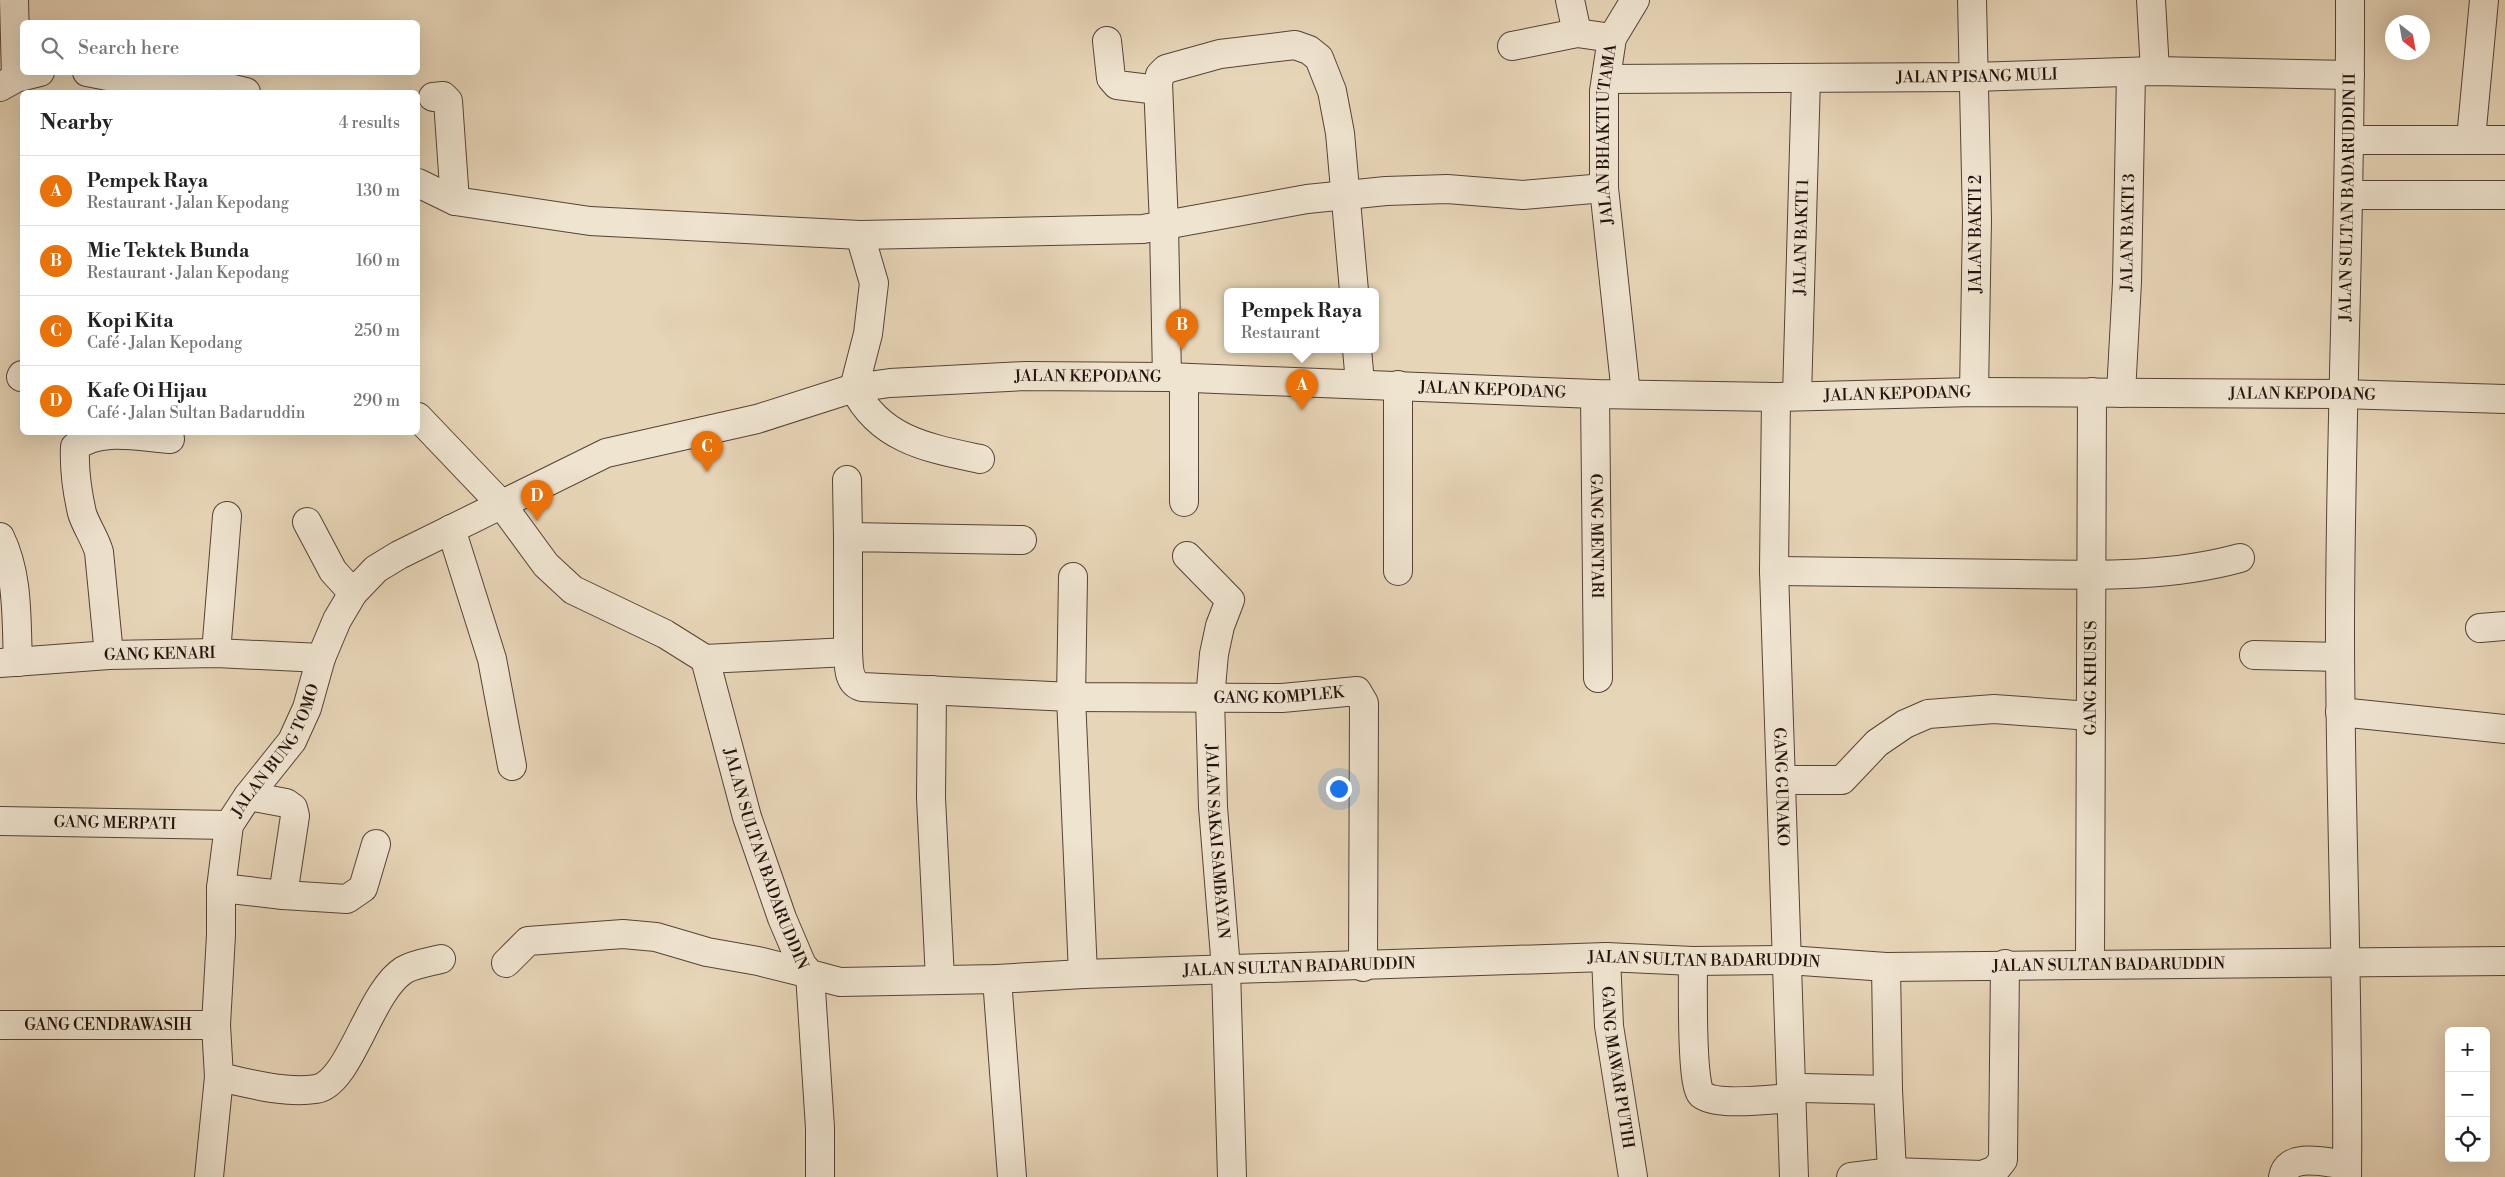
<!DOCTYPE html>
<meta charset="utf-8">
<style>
body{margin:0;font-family:"Libre Bodoni",serif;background:#f6f6f6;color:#222}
.controls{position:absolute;right:15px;bottom:15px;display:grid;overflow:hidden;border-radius:8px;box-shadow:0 5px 20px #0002}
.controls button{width:45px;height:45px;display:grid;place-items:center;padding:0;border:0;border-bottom:1px solid #e0e0e0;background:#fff;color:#222;font:25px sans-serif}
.compass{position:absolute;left:2385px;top:15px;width:45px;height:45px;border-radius:50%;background:#fff;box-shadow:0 5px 20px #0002;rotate:149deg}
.you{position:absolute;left:1338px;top:788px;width:18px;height:18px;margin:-12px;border:4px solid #fff;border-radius:50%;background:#1a73e8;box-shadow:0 0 0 8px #1a73e833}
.badge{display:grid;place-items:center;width:32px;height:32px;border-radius:50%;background:#0f766e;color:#fff;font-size:16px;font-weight:700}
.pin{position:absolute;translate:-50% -41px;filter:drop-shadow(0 1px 2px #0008)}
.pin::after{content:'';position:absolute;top:26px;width:18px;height:15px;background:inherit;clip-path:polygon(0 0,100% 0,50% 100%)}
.popup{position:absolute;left:1224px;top:288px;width:155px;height:65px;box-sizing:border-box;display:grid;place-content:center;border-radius:8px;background:#fff;filter:drop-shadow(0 1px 4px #0005);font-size:16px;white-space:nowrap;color:#767676}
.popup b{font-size:19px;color:#222}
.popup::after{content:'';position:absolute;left:50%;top:100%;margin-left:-10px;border:10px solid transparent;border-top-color:#fff}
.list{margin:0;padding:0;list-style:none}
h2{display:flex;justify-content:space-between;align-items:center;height:65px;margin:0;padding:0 20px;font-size:21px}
h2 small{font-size:16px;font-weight:400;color:#767676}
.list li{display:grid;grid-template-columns:32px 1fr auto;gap:15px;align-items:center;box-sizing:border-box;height:70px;padding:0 20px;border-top:1px solid #e0e0e0}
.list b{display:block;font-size:19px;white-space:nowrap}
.list p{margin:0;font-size:16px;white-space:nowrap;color:#767676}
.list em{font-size:16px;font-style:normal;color:#767676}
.icon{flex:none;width:28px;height:28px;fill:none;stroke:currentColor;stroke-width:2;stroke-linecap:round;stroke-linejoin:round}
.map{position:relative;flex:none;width:2505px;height:1177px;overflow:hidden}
.search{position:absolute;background:#fff;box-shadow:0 5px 20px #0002;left:20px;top:20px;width:400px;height:55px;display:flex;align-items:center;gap:12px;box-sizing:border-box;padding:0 18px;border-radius:8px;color:#767676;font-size:19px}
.panel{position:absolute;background:#fff;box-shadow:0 5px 20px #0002;left:20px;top:90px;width:400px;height:345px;border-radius:8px}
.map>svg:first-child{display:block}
</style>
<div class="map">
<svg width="2505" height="1177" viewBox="0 0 2505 1177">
<rect width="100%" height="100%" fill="#e7d5b7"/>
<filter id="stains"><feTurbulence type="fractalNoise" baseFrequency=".004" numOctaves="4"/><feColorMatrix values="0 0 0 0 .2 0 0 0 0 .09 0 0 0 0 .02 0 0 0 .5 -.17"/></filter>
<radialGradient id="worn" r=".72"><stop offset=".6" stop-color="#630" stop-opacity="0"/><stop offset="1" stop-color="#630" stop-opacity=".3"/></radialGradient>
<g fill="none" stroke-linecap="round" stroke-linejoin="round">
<g stroke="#554337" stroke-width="30">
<g id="minor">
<path d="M 14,0 L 16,78"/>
<path d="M 1570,0 L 1577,33"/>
<path d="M 1972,0 L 1977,220 L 1974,392"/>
<path d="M 2151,0 L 2155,71"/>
<path d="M 1107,41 L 1111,78 L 1117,85 L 1158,90"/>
<path d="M 1512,46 L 1577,33 L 1612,38"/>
<path d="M 87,72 L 128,80 L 138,92"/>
<path id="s1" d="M 1606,79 L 1974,77 L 2155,71 L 2350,75"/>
<path d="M 128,80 L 205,82 L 246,92"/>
<path d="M 0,87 L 16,78 L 40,72"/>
<path d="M 433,97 L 443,96 L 448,101 L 455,201"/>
<path d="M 2471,139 L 2484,0"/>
<path d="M 2349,140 L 2505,140"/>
<path d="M 418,183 L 455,201 L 590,221 L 860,235 L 1143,229 L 1307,199 L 1386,191 L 1447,189 L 1523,195 L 1604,188"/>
<path d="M 2348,195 L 2505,195"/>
<path d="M 860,235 L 874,283 L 868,334 L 854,388 C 880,440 928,448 980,459"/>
<path d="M 1357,349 L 1360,383"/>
<path d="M 21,377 L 22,375"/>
<path d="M 1167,377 L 1164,225 L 1158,83 L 1160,75 L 1166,69 L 1220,54 L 1295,45 L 1309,50 L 1319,58 L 1332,91 L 1340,133 L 1354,291"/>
<path d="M 1398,385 L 1398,571"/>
<path id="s2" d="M 2121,393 L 2127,282 L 2131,72"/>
<path id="s3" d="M 1595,394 L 1598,678"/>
<path id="s4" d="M 1626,394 L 1604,188 L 1604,91 L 1612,38 L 1635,0"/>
<path id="s5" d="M 1797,396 L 1806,78"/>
<path id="s6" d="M 1776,397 L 1774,571 L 1794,1177"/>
<path id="s7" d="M 418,417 L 502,505 L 546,565 L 573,590 L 665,634 L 705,659 L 747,817 L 782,918 L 802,965 L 810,974 L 840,982 L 997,979 L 1083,974 L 1606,957 L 1693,961 L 1788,960 L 1886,967 L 2505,961"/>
<path d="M 847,480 L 848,537"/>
<path d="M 1184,502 L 1184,378"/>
<path d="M 307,522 L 333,571 L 353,593"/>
<path d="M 451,529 L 492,659 L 512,766"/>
<path d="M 0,537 C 19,576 16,619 18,662"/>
<path id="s8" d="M 1187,556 L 1230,600 L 1220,626 L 1214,654 L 1210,699 L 1213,807 L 1226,969 L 1232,1177"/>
<path d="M 1774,571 C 1855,572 1936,573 2017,574 C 2092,575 2167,578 2240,558"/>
<path id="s9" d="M 1073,577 L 1071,697 L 1282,698 L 1357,691 L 1364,703 L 1363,967"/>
<path d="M 2480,628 L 2505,626"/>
<path d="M 848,652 C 849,664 847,683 862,687 L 1071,697 L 1083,974"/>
<path d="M 216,653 L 227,516"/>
<path d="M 109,655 L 99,552 C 95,538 86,526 82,513 C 77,491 74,468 75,447 C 100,427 139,437 170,439"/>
<path d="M 2254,655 L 2340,657"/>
<path d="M 705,659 L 848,652 L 848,537 L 1022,540"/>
<path id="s10" d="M 0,663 L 109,655 L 216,653 L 321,658"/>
<path d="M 932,690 L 931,798 L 940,979"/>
<path d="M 2340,712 L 2505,729"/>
<path d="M 1781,780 L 1842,780 L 1877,743 L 1905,724 L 1928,714 L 1994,709 L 2091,716"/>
<path d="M 248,796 L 286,803 L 293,808 L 295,816 L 283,895"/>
<path id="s11" d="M 0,821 L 229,825"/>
<path d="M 221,888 L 283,895 L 347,899 L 363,888 L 376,844"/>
<path id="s12" d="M 1606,957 L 1609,1026 L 1633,1177"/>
<path d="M 1693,961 C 1693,980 1691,1085 1701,1094 C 1716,1107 1773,1099 1792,1098"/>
<path d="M 506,963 L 528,941 L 623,934 L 656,937 L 707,952 L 758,961 L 810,974 L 820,1128 L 820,1177"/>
<path id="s13" d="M 2090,963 L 2092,392"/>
<path d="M 997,979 L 1012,1177"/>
<path id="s14" d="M 0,1025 L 216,1025"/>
<path d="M 219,1077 C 249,1083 284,1094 316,1089 C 350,1084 369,992 404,970 C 414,964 429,962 441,959"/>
<path d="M 1802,1088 L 1888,1090"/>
<path d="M 1892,1172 L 1982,1175 L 1995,1170 L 2003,1160 L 2005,964"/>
<path id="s15" d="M 209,1177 L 219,1077 L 216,1025 L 221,935 L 221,888 L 229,825 L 248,796 L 292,741 L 307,708 L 321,658 L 337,620 L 353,593 L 376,569 L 399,555 L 606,453 L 757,419 L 854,388 L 890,383 L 1025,376 L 1167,377 L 1595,394 L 1776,397 L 1974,392 L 2341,394 L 2505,399"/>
<path d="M 1851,1177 L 1892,1172 L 1888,1090 L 1886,967"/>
<path d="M 2283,1177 C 2287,1151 2329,1163 2347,1165"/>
<path id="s16" d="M 2347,1177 C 2349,995 2340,814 2340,633 C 2340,422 2351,211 2350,0"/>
</g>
</g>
<use href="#minor" stroke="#efe4d0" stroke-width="28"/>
</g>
<g text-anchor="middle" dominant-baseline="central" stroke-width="4.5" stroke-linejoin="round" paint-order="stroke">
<g font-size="16" fill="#24120c" stroke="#efe4d0">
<text stroke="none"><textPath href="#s1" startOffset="371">JALAN PISANG MULI</textPath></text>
<text stroke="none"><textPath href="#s4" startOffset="261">JALAN BHAKTI UTAMA</textPath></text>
<text stroke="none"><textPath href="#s16" startOffset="980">JALAN SULTAN BADARUDDIN II</textPath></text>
<text stroke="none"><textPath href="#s2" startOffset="161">JALAN BAKTI 3</textPath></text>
<text transform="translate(1976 234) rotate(-90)">JALAN BAKTI 2</text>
<text stroke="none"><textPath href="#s5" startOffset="159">JALAN BAKTI 1</textPath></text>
<text stroke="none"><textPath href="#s15" startOffset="1401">JALAN KEPODANG</textPath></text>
<text stroke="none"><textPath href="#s15" startOffset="1806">JALAN KEPODANG</textPath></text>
<text stroke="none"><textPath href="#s15" startOffset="2211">JALAN KEPODANG</textPath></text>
<text stroke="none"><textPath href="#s15" startOffset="2616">JALAN KEPODANG</textPath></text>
<text stroke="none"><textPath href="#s3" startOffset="142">GANG MENTARI</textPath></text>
<text stroke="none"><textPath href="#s10" startOffset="160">GANG KENARI</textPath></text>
<text stroke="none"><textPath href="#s13" startOffset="285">GANG KHUSUS</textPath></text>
<text stroke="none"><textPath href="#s9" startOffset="328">GANG KOMPLEK</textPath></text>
<text stroke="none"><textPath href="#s15" startOffset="442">JALAN BUNG TOMO</textPath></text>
<text stroke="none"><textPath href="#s6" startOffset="390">GANG GUNAKO</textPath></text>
<text stroke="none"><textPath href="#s11" startOffset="115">GANG MERPATI</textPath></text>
<text stroke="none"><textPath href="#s8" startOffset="306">JALAN SAKAI SAMBAYAN</textPath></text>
<text stroke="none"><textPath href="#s7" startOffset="591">JALAN SULTAN BADARUDDIN</textPath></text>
<text stroke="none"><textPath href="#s7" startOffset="1611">JALAN SULTAN BADARUDDIN</textPath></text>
<text stroke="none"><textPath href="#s7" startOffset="2016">JALAN SULTAN BADARUDDIN</textPath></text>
<text stroke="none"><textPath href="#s7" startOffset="1206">JALAN SULTAN BADARUDDIN</textPath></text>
<text stroke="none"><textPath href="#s14" startOffset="108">GANG CENDRAWASIH</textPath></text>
<text stroke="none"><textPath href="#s12" startOffset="111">GANG MAWAR PUTIH</textPath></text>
</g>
</g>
<rect width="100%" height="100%" filter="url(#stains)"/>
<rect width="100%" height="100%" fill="url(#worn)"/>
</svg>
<div class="controls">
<button>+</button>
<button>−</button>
<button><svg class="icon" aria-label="locate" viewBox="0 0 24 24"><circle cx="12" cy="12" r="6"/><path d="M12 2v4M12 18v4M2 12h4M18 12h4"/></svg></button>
</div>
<svg class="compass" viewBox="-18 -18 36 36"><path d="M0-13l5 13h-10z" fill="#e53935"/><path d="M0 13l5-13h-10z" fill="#767676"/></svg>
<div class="you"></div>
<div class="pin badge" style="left:1302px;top:410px;background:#e8710a">A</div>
<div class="popup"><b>Pempek Raya</b>Restaurant</div>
<div class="pin badge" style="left:1182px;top:350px;background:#e8710a">B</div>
<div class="pin badge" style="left:707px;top:472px;background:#e8710a">C</div>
<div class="pin badge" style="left:537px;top:521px;background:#e8710a">D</div>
<div class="search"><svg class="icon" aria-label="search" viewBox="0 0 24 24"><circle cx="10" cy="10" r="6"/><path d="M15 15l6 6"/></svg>Search here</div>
<section class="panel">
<h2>Nearby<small>4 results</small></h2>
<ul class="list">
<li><span class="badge" style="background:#e8710a">A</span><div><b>Pempek Raya</b><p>Restaurant · Jalan Kepodang</p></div><em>130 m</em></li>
<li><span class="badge" style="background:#e8710a">B</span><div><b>Mie Tektek Bunda</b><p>Restaurant · Jalan Kepodang</p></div><em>160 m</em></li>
<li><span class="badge" style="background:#e8710a">C</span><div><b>Kopi Kita</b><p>Café · Jalan Kepodang</p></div><em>250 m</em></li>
<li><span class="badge" style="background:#e8710a">D</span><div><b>Kafe Oi Hijau</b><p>Café · Jalan Sultan Badaruddin</p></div><em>290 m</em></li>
</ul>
</section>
</div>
